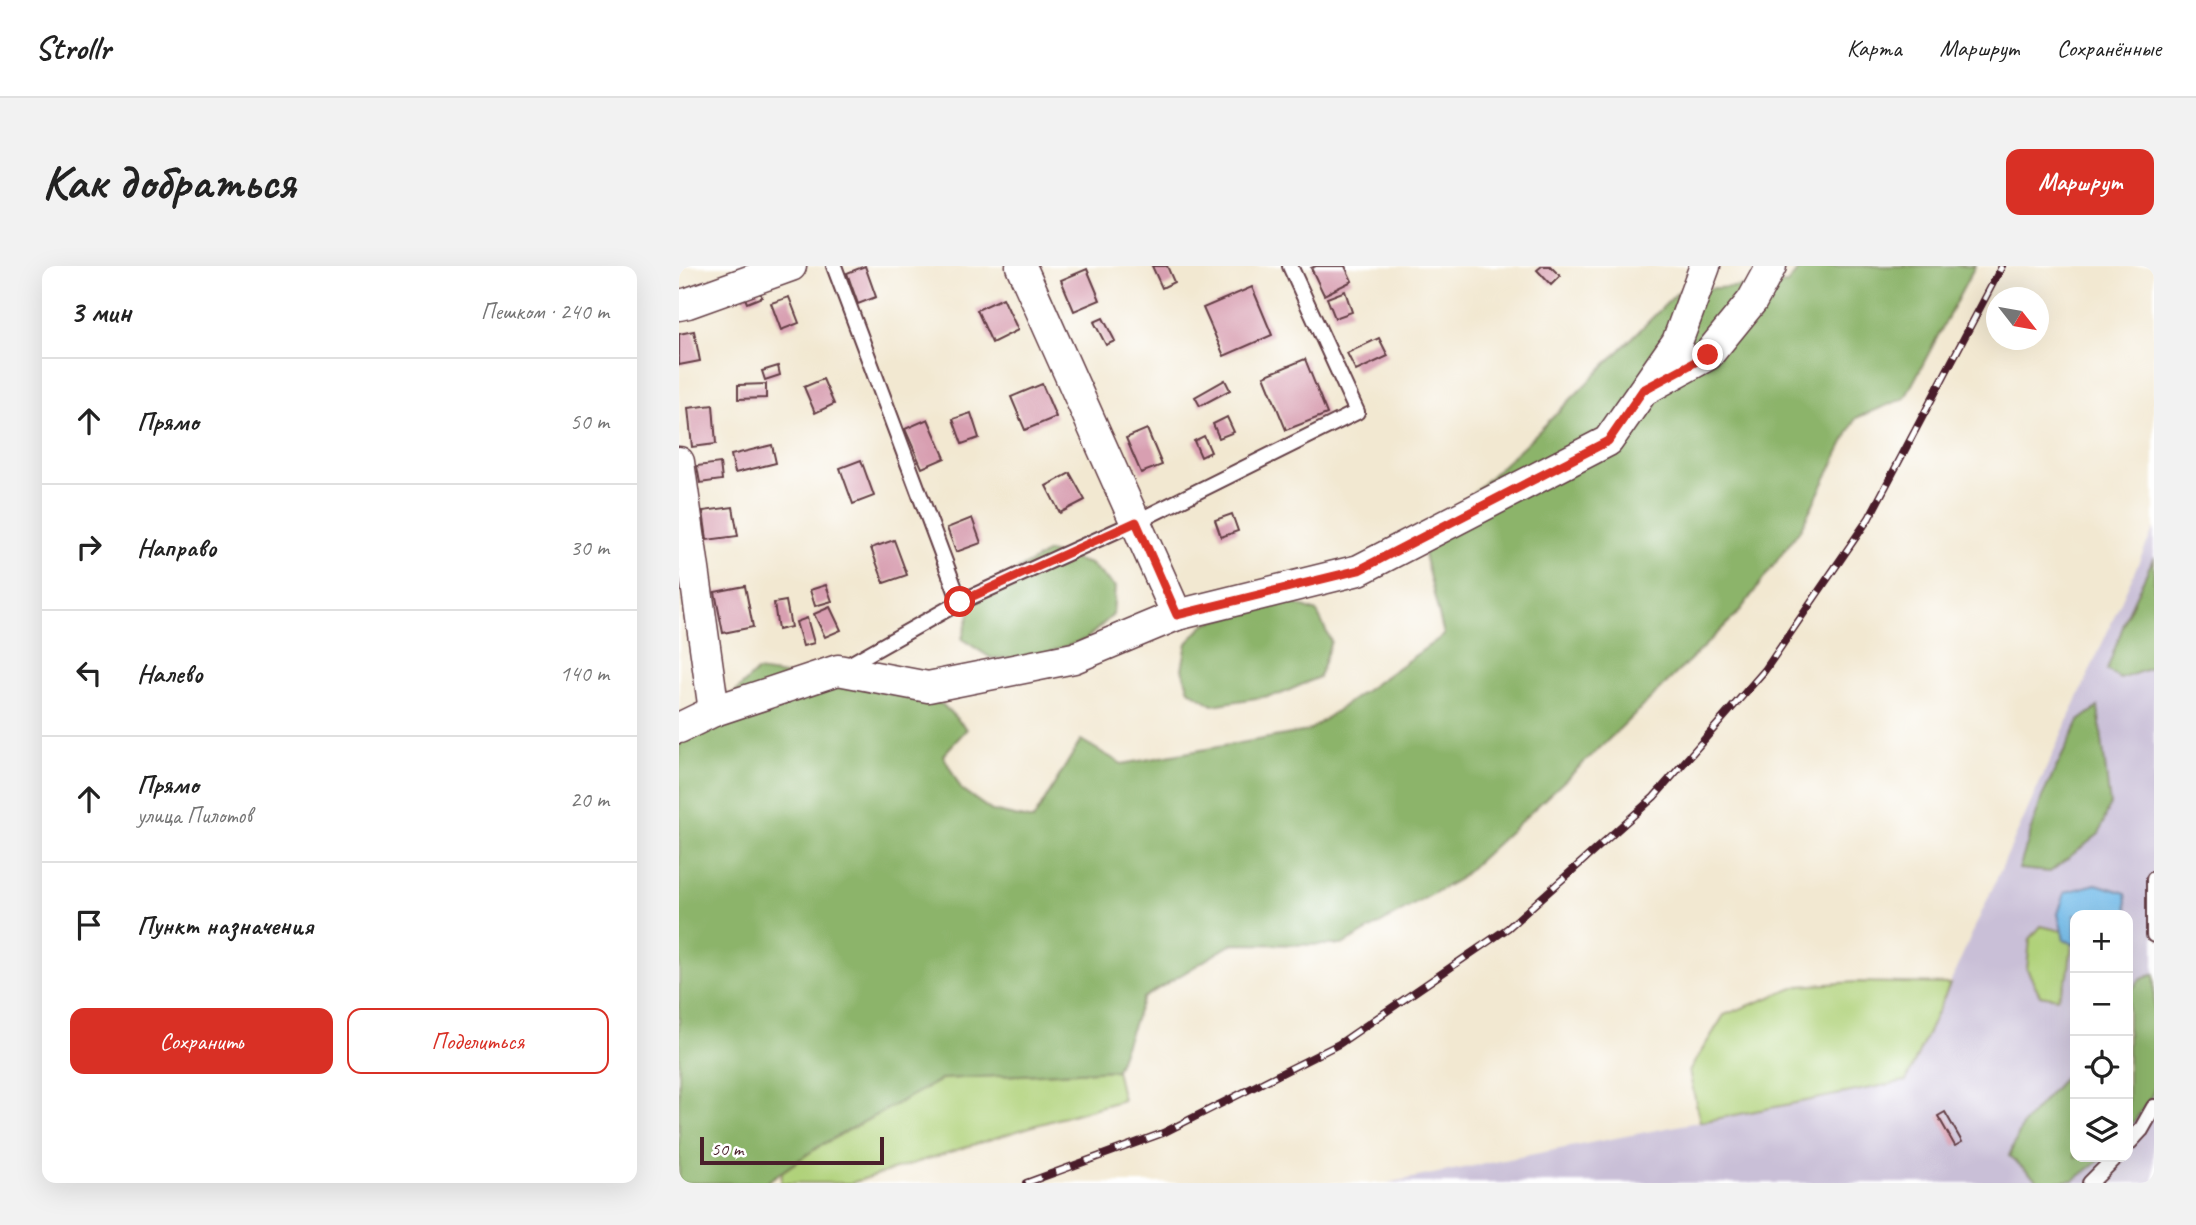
<!DOCTYPE html>
<html lang="ru">
<meta charset="utf-8">
<style>
body{margin:0;font-family:Caveat,sans-serif;background:#f2f2f2;color:#222}
.controls{position:absolute;right:21px;bottom:21px;display:grid;overflow:hidden;border-radius:14px;box-shadow:0 7px 28px #0002}
.controls button{width:63px;height:63px;display:grid;place-items:center;padding:0;border:0;border-bottom:2px solid #e0e0e0;background:#fff;color:#222;font:35px sans-serif}
.compass{position:absolute;left:1307px;top:21px;width:63px;height:63px;border-radius:50%;background:#fff;box-shadow:0 7px 28px #0002;rotate:121deg}
.scale{position:absolute;left:21px;bottom:18px;width:184px;box-sizing:border-box;padding-left:7px;border:4px solid #4a1f2b;border-top:0;font-size:19px;line-height:24px;white-space:nowrap;color:#4a1f2b;-webkit-text-stroke:5px #fff;paint-order:stroke}
.stop{position:absolute;width:21px;height:21px;margin:-16px;border:5px solid #d93025;border-radius:50%;background:#fff}
.stop.end{background:#d93025;border-color:#fff;box-shadow:0 2px 7px #0008}
.list{margin:0;padding:0;list-style:none}
h2{display:flex;justify-content:space-between;align-items:center;height:91px;margin:0;padding:0 28px;font-size:30px}
h2 small{font-size:23px;font-weight:400;color:#767676}
.list li{display:grid;grid-template-columns:46px 1fr auto;gap:21px;align-items:center;box-sizing:border-box;height:126px;padding:0 28px;border-top:2px solid #e0e0e0}
.list b{display:block;font-size:26px;white-space:nowrap}
.list p{margin:0;font-size:23px;white-space:nowrap;color:#767676}
.list em{font-size:23px;font-style:normal;color:#767676}
.actions{display:flex;gap:14px;padding:21px 28px}
.actions a{flex:1;padding:16px 0;border:2px solid #d93025;border-radius:14px;text-align:center;font-size:24px;color:#d93025}
.actions .main{background:#d93025;color:#fff}
.icon{flex:none;width:38px;height:38px;fill:none;stroke:currentColor;stroke-width:2;stroke-linecap:round;stroke-linejoin:round}
.map{position:relative;flex:none;width:1475px;height:917px;overflow:hidden;border-radius:14px}
header{display:flex;align-items:center;gap:42px;box-sizing:border-box;height:98px;padding:0 35px;background:#fff;border-bottom:2px solid #e0e0e0}
header strong{font-size:33px}
nav{display:flex;gap:38px;margin-inline-start:auto;font-size:24px}
.intro{display:flex;align-items:center;justify-content:space-between;box-sizing:border-box;height:168px;padding:0 42px}
h1{margin:0;font-size:49px}
.button{padding:18px 32px;border-radius:14px;background:#d93025;color:#fff;font-size:24px;font-weight:700}
main{display:flex;gap:42px;padding:0 42px}
aside{flex:1;background:#fff;border-radius:14px;box-shadow:0 7px 28px #0002}
.map>svg:first-child{display:block}
</style>
<header>
<strong>Strollr</strong>
<nav><a>Карта</a><a>Маршрут</a><a>Сохранённые</a></nav>
</header>
<div class="intro"><h1>Как добраться</h1><a class="button">Маршрут</a></div>
<main>
<aside>
<h2>3 мин<small>Пешком · 240 m</small></h2>
<ul class="list">
<li><svg class="icon" aria-label="ahead" viewBox="0 0 24 24"><path d="M12 20V5M6 11l6-6 6 6"/></svg><div><b>Прямо</b></div><em>50 m</em></li>
<li><svg class="icon" aria-label="right" viewBox="0 0 24 24"><path d="M7 20v-9h11M14 6l5 5-5 5"/></svg><div><b>Направо</b></div><em>30 m</em></li>
<li><svg class="icon" aria-label="left" viewBox="0 0 24 24"><path d="M17 20v-9H6M10 6l-5 5 5 5"/></svg><div><b>Налево</b></div><em>140 m</em></li>
<li><svg class="icon" aria-label="ahead" viewBox="0 0 24 24"><path d="M12 20V5M6 11l6-6 6 6"/></svg><div><b>Прямо</b><p>улица Пилотов</p></div><em>20 m</em></li>
<li><svg class="icon" aria-label="arrive" viewBox="0 0 24 24"><path d="M6 21V4h12l-3 4 3 4H6"/></svg><div><b>Пункт назначения</b></div></li>
</ul>
<div class="actions"><a class="main">Сохранить</a><a>Поделиться</a></div>
</aside>
<div class="map">
<svg width="1475" height="917" viewBox="0 0 1475 917">
<rect width="100%" height="100%" fill="#fff"/>
<filter id="ink" filterUnits="userSpaceOnUse"><feTurbulence type="fractalNoise" baseFrequency=".0143" numOctaves="2"/><feDisplacementMap in="SourceGraphic" scale="14" xChannelSelector="R" yChannelSelector="G"/><feConvolveMatrix kernelMatrix="1 2 1 2 8 2 1 2 1" color-interpolation-filters="sRGB"/></filter>
<filter id="wash" filterUnits="userSpaceOnUse"><feTurbulence type="fractalNoise" baseFrequency=".00686" numOctaves="4" result="noise"/><feDisplacementMap in="SourceGraphic" scale="28" xChannelSelector="R" yChannelSelector="G"/><feGaussianBlur stdDeviation="1.57" result="paint"/><feColorMatrix in="noise" values="0 0 0 0 0 0 0 0 0 0 0 0 0 0 0 0 0 1.4 0 .05"/><feComposite in="paint" operator="in"/></filter>
<g filter="url(#wash)">
<rect width="100%" height="100%" fill="#f2e8d1"/>
<path fill="#c9bfd7" fill-rule="evenodd" d="M 1475,262 L 1475,917 L 708,917 L 1227,815 ZM 1396,649 L 1449,649 L 1449,891 L 1396,891 Z"/>
<g fill="#b0d27a" stroke="#7d7852" stroke-width="2">
<path d="M 1362,660 L 1383,665 L 1385,673 L 1393,677 L 1389,710 L 1378,732 L 1361,729 L 1348,703 L 1351,673 Z"/>
<path d="M 1176,716 L 1271,718 L 1227,815 L 1021,856 L 1010,805 L 1045,749 L 1120,720 Z"/>
<path d="M 437,804 L 444,834 L 351,861 L 172,917 L 102,917 L 103,906 L 142,879 L 263,813 Z"/>
</g>
<g fill="#8cb46a" stroke="#6b6a4a" stroke-width="2">
<path d="M 1122,0 L 1296,0 L 1226,132 L 1177,152 L 1122,262 L 1060,346 L 926,477 L 780,613 L 663,679 L 553,678 L 464,732 L 437,804 L 263,813 L 142,879 L 86,917 L 0,917 L 0,474 L 15,466 L 78,405 L 168,418 L 263,438 L 288,463 L 264,489 L 282,523 L 313,545 L 354,554 L 402,474 L 443,498 L 629,465 L 765,369 L 742,276 L 858,167 L 1001,24 L 1108,18 Z"/>
<path d="M 369,286 L 411,298 L 436,321 L 434,349 L 407,373 L 351,393 L 312,392 L 283,373 L 292,342 L 311,321 Z"/>
<path d="M 1475,291 L 1475,401 L 1441,413 L 1428,404 L 1449,347 Z"/>
<path d="M 611,336 L 638,346 L 652,375 L 640,411 L 602,428 L 534,439 L 510,424 L 503,403 L 508,377 L 527,357 Z"/>
<path d="M 1419,441 L 1431,539 L 1420,568 L 1371,606 L 1340,603 L 1363,531 L 1400,455 Z"/>
<path d="M 1475,708 L 1475,824 L 1471,833 L 1449,864 L 1449,730 L 1460,714 Z"/>
<path d="M 1396,799 L 1396,891 L 1425,891 L 1395,914 L 1362,917 L 1330,890 L 1344,858 Z"/>
</g>
<path fill="#71bbea" stroke="#5e6d8a" stroke-width="2" d="M 1417,618 L 1447,627 L 1449,649 L 1396,649 L 1396,679 L 1385,673 L 1379,648 L 1386,626 Z"/>
<g id="blocks">
<g fill="#d89fb1">
<path d="M 186,0 L 197,31 L 179,38 L 168,7 Z"/>
<path d="M 473,0 L 488,0 L 495,16 L 483,22 Z"/>
<path d="M 637,0 L 666,0 L 673,15 L 645,29 L 632,2 Z"/>
<path d="M 863,0 L 871,0 L 881,10 L 872,19 L 858,4 Z"/>
<path d="M 408,3 L 421,34 L 395,45 L 382,14 Z"/>
<path d="M 76,16 L 83,31 L 68,37 L 62,23 Z"/>
<path d="M 573,21 L 593,69 L 545,90 L 524,42 Z"/>
<path d="M 666,25 L 673,46 L 656,52 L 648,32 Z"/>
<path d="M 110,31 L 120,57 L 102,64 L 92,37 Z"/>
<path d="M 324,32 L 339,64 L 313,77 L 298,44 Z"/>
<path d="M 424,52 L 436,75 L 427,79 L 415,56 Z"/>
<path d="M 15,65 L 21,95 L 0,99 L 0,68 Z"/>
<path d="M 700,72 L 709,90 L 677,105 L 668,87 Z"/>
<path d="M 626,93 L 648,148 L 607,164 L 585,110 Z"/>
<path d="M 99,100 L 101,109 L 86,114 L 83,105 Z"/>
<path d="M 144,113 L 155,138 L 136,147 L 125,121 Z"/>
<path d="M 546,114 L 551,124 L 521,140 L 516,131 Z"/>
<path d="M 87,118 L 87,132 L 59,133 L 59,119 Z"/>
<path d="M 363,118 L 377,151 L 346,164 L 332,131 Z"/>
<path d="M 34,139 L 37,178 L 13,181 L 9,142 Z"/>
<path d="M 292,147 L 300,172 L 283,178 L 274,153 Z"/>
<path d="M 548,151 L 555,166 L 540,172 L 534,158 Z"/>
<path d="M 249,153 L 266,192 L 243,202 L 226,163 Z"/>
<path d="M 468,163 L 483,199 L 462,207 L 447,172 Z"/>
<path d="M 525,170 L 532,186 L 522,191 L 515,175 Z"/>
<path d="M 93,179 L 97,197 L 56,207 L 52,189 Z"/>
<path d="M 182,194 L 195,230 L 174,238 L 161,202 Z"/>
<path d="M 41,197 L 43,214 L 21,217 L 18,200 Z"/>
<path d="M 391,207 L 406,234 L 381,247 L 367,220 Z"/>
<path d="M 54,241 L 59,270 L 28,274 L 24,245 Z"/>
<path d="M 553,248 L 559,265 L 542,271 L 536,254 Z"/>
<path d="M 293,252 L 302,277 L 277,286 L 268,262 Z"/>
<path d="M 215,274 L 228,309 L 205,317 L 192,282 Z"/>
<path d="M 147,319 L 153,335 L 136,340 L 131,324 Z"/>
<path d="M 66,320 L 74,361 L 44,367 L 36,326 Z"/>
<path d="M 107,335 L 112,361 L 99,364 L 95,337 Z"/>
<path d="M 151,341 L 162,364 L 146,371 L 135,348 Z"/>
<path d="M 128,352 L 135,377 L 124,380 L 117,356 Z"/>
<path d="M 1266,846 L 1283,876 L 1276,880 L 1259,850 Z"/>
</g>
</g>
</g>
<g filter="url(#ink)">
<use href="#blocks" fill-opacity="0" stroke="#633d44" stroke-width="2"/>
<g fill="none" stroke-linecap="round" stroke-linejoin="round">
<g stroke="#633d44" stroke-width="18">
<g id="lane">
<path d="M 155,0 L 281,336 L 164,402"/>
<path d="M 281,336 L 457,256 L 678,146 L 611,0"/>
<path d="M 1475,613 L 1475,669"/>
<path d="M 1449,878 L 1462,864 L 1475,841"/>
<path d="M 1411,917 L 1437,891"/>
</g>
</g>
<g stroke="#633d44" stroke-width="33">
<g id="street">
<path d="M 342,0 L 498,349"/>
<path d="M 0,39 L 9,37 L 112,0"/>
<path d="M 969,122 L 1029,89 L 1073,35 L 1092,0"/>
<path d="M 0,196 L 35,445"/>
<path d="M 0,462 L 35,445 L 159,404 L 249,421 L 395,392 L 498,349 L 680,304 L 929,175 L 998,76 L 1026,0"/>
</g>
</g>
<use href="#lane" stroke="#fff" stroke-width="14"/>
<use href="#street" stroke="#fff" stroke-width="30"/>
<g stroke="#4a1f2b" stroke-width="8">
<path id="rail" d="M 347,917 L 484,867 L 660,778 L 829,662 L 975,531 L 1086,404 L 1190,252 L 1323,0"/>
</g>
<use href="#rail" stroke="#fff" stroke-width="5" stroke-dasharray="16" stroke-linecap="butt"/>
</g>
</g>
<g fill="none" stroke-linecap="round" stroke-linejoin="round" filter="url(#ink)">
<path stroke="#d93025" stroke-width="9" d="M 281,336 L 457,256 L 498,349 L 680,304 L 929,175 L 964,124 L 1029,89"/>
</g>
</svg>
<div class="controls">
<button>+</button>
<button>−</button>
<button><svg class="icon" aria-label="locate" viewBox="0 0 24 24"><circle cx="12" cy="12" r="6"/><path d="M12 2v4M12 18v4M2 12h4M18 12h4"/></svg></button>
<button><svg class="icon" aria-label="layers" viewBox="0 0 24 24"><path d="M12 4l9 5-9 5-9-5zM3 14l9 5 9-5"/></svg></button>
</div>
<svg class="compass" viewBox="-18 -18 36 36"><path d="M0-13l5 13h-10z" fill="#e53935"/><path d="M0 13l5-13h-10z" fill="#767676"/></svg>
<div class="scale">50 m</div>
<div class="stop" style="left:281px;top:336px"></div>
<div class="stop end" style="left:1029px;top:89px"></div>
</div>
</main>
